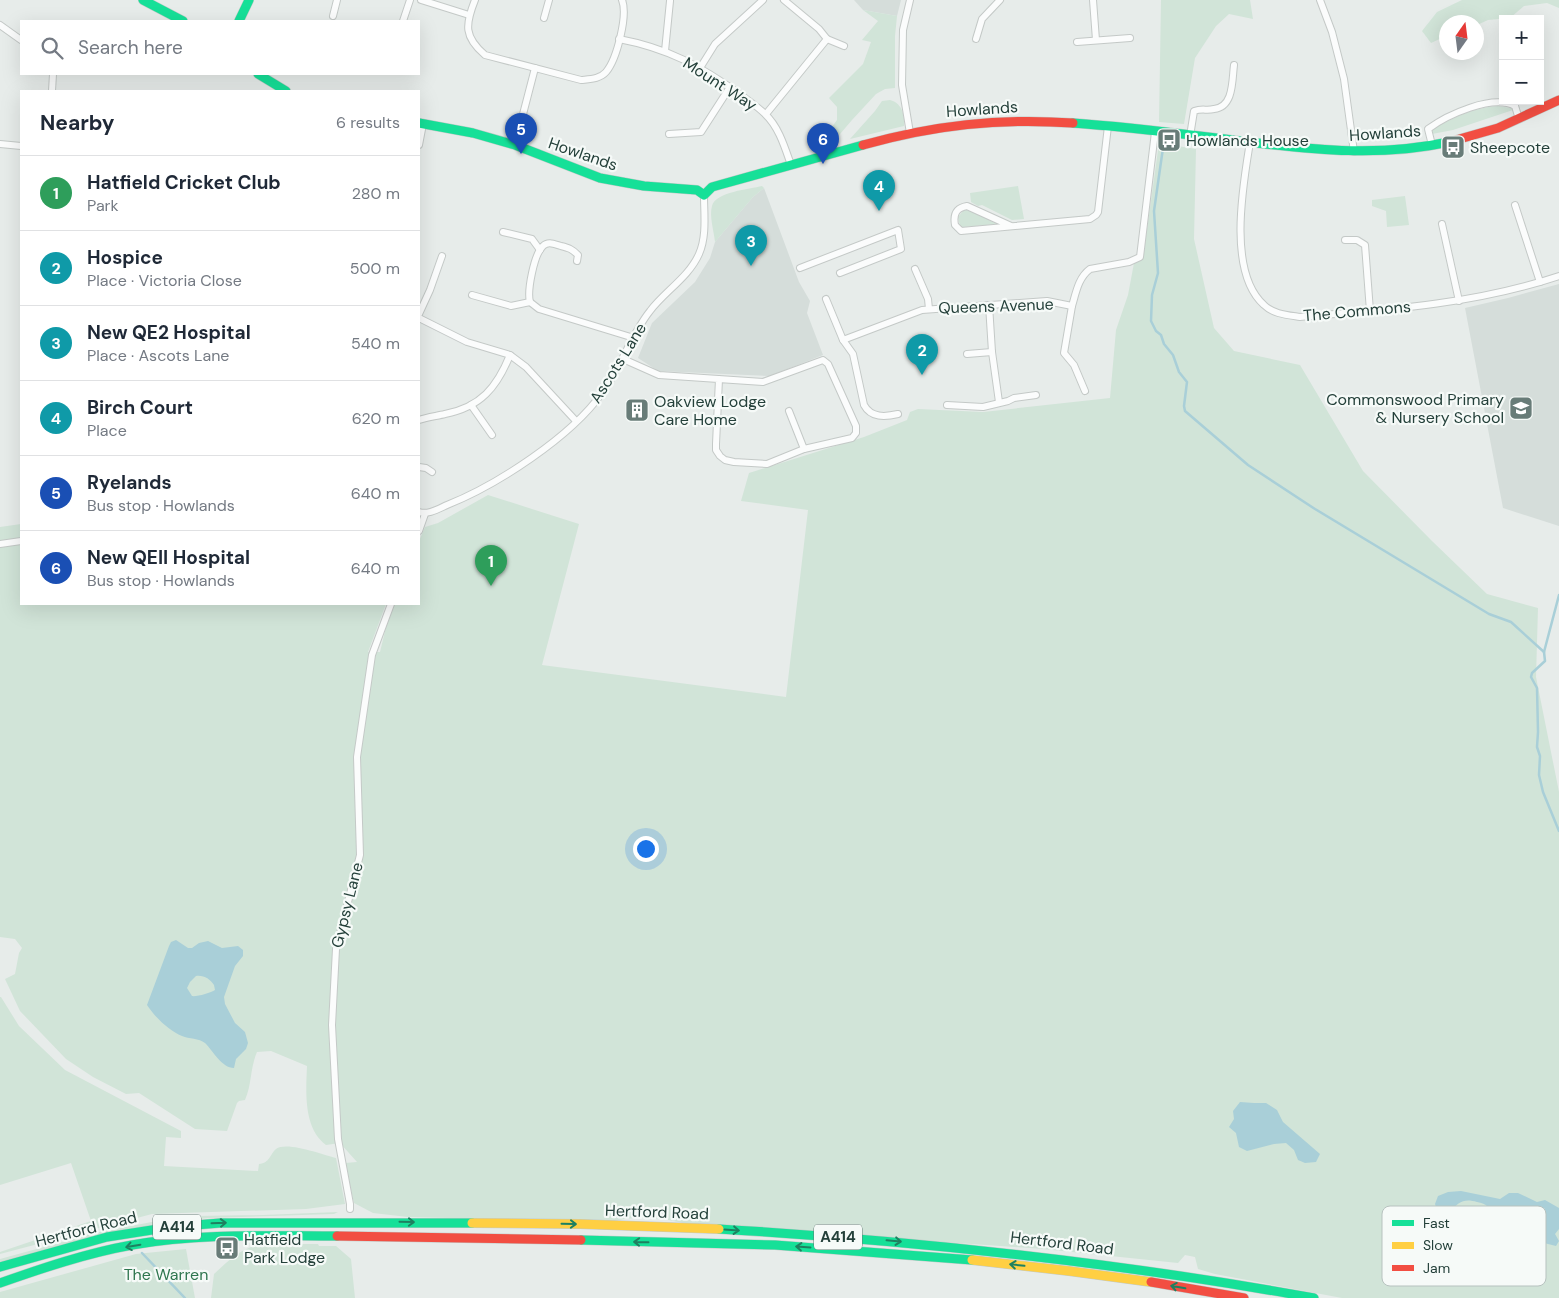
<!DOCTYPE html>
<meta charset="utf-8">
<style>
body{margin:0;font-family:"DM Sans",sans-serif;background:#f6f6f7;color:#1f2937}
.controls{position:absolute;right:15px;top:15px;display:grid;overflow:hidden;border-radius:0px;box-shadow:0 5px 20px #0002}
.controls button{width:45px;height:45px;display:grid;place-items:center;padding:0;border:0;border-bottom:1px solid #e0e1e3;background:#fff;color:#1f2937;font:25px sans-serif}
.compass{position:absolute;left:1439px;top:15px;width:45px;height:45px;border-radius:50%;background:#fff;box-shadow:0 5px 20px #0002;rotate:14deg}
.you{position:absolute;left:645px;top:848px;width:18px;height:18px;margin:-12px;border:4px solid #fff;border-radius:50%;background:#1a73e8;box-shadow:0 0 0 8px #1a73e833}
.badge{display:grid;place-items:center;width:32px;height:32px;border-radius:50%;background:#0b8043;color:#fff;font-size:16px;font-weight:700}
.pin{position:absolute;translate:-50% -41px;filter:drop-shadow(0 1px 2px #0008)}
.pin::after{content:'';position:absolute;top:26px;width:18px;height:15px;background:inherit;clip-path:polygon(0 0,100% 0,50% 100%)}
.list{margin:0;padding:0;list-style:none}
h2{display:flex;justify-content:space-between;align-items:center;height:65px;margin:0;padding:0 20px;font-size:21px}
h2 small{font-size:16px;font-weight:400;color:#747a83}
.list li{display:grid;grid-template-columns:32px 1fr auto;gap:15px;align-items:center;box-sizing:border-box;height:75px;padding:0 20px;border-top:1px solid #e0e1e3}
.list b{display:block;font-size:19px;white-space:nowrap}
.list p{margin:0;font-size:16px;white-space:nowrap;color:#747a83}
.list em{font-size:16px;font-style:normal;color:#747a83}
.icon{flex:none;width:28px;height:28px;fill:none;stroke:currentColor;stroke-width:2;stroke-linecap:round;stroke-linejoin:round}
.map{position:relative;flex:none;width:1559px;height:1298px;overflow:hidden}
.search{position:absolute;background:#fff;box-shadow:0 5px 20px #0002;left:20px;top:20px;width:400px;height:55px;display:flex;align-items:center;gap:12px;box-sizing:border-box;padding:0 18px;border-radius:0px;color:#747a83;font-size:19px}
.panel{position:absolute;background:#fff;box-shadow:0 5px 20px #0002;left:20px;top:90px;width:400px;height:515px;border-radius:0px}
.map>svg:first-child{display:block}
</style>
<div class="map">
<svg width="1559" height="1298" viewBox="0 0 1559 1298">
<rect width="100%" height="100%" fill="#e7ecea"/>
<g fill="#d5ddda">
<path d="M 854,0 L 901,0 L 897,16 L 863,10 Z"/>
<path d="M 764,188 L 799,282 L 810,301 L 807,313 L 823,355 L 770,376 L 658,371 L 638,358 L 652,323 L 695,282 L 710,258 L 715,242 L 753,197 Z"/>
<path d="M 1559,284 L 1559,526 L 1503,508 L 1465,308 L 1508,298 Z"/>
</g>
<g fill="#d1e4d8">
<path d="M 1161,0 L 1250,0 L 1253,19 L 1229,14 L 1216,26 L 1195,58 L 1184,124 L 1159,122 Z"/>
<path d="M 1462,0 L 1559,0 L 1559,8 L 1547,3 L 1524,6 L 1510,18 L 1488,20 L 1477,25 L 1476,22 L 1446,22 L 1446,36 L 1431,43 L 1422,31 L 1437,12 Z"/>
<path d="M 863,10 L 897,16 L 895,36 L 895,88 L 885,89 L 876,94 L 852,120 L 834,141 L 818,146 L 837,120 L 837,107 L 829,98 L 863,64 L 871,42 L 862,40 L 878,21 Z"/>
<path d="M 890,100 C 902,103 905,115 904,126 L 850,139 L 875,111 L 882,101 Z"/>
<path d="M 1498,106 L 1511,108 L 1513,110 L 1453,130 L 1432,134 L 1432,129 C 1455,117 1472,108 1498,106 Z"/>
<path d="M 1159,143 L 1196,149 L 1194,239 L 1214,328 L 1234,351 L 1300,365 L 1363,471 L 1432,541 L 1487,594 L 1538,608 L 1536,677 L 1559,792 L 1559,1298 L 1342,1298 L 1215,1274 L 1198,1269 L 1195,1257 L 1185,1255 L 1178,1263 L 1043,1249 L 688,1224 C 658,1217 638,1215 608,1222 L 408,1217 L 373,1213 L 354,1203 L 345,1163 L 357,1162 L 340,1143 L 326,1145 C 303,1128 306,1091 307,1066 L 271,1051 L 257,1052 C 250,1068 252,1084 245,1100 L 239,1101 L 237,1103 L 227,1131 L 195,1129 L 139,1093 L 126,1094 L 93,1077 L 66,1059 L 20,1011 L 5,979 L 15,974 L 19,953 L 22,948 L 15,939 L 0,937 L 0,527 L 21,524 L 21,604 L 386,604 L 368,652 L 380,652 L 388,619 L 394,604 L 419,604 L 419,541 L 425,527 L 438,523 L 488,495 L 579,524 L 542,665 L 786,697 L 808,510 L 741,501 L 749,473 L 864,437 L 907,420 L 910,412 L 918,409 L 983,412 L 1110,398 L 1116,330 L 1128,295 L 1134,263 L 1143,258 Z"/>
<path d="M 762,186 L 764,188 L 753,197 L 715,242 C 714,231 709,216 712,206 C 715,192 750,189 762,186 Z"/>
<path d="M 1018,186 L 1024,219 L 1012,220 L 982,205 L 978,206 L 971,202 L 970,193 Z"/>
<path d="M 1405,196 L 1409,225 L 1387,227 L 1386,211 L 1372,206 L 1372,200 Z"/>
<path d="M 966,210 L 970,211 L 997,224 L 963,227 L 960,226 L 958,217 L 963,211 Z"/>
<path d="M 0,997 L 1,997 L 19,1026 L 65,1070 L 181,1131 L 181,1138 L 166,1137 L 164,1166 L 258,1171 L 259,1164 C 270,1163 270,1154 276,1149 C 287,1141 323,1155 336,1158 L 345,1204 L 306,1209 L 152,1214 L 0,1254 L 0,1252 L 91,1221 L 71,1163 L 0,1185 Z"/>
<path d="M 338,1212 L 334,1214 L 209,1218 L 167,1222 L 0,1262 L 0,1259 L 95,1233 L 167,1219 L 195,1216 L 263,1215 Z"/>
<path d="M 260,1244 L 318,1244 L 319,1246 L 336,1246 L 351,1259 L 355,1298 L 211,1298 L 214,1274 C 230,1259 239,1250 260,1244 Z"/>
<path d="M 186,1249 L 195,1298 L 0,1298 L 0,1292 L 136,1254 Z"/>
</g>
<g fill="#a9cfd8" fill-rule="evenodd">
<path d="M 176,940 L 188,948 L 192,948 L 199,943 L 208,941 L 222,948 L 238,946 L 243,950 L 243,956 L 235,966 L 224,997 L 225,1004 L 235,1023 L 245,1032 L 248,1043 L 246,1049 L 236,1059 L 234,1068 C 222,1068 213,1051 205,1043 C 199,1038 189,1039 182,1036 C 169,1031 154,1016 147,1005 L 169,946 L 171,942 ZM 196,976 C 204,975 210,979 214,985 L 215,990 C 211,993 196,997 192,996 L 187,988 L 190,982 Z"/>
<path d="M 1240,1102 L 1254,1103 L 1266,1103 L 1277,1110 L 1283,1122 L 1320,1154 L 1316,1162 L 1305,1163 L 1298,1160 L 1294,1150 L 1286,1143 L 1274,1144 L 1247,1151 L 1239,1147 L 1236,1133 L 1229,1127 L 1234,1119 L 1233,1111 Z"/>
<path d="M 1461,1191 L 1500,1199 L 1509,1193 L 1518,1193 L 1537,1202 L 1545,1200 L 1559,1208 L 1559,1229 L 1555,1234 L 1559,1241 L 1556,1246 L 1540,1242 L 1531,1233 L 1523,1229 L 1508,1232 C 1495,1223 1497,1217 1488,1207 C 1485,1204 1482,1203 1477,1202 C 1464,1198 1458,1202 1450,1212 L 1438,1213 L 1435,1204 L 1438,1196 L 1448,1192 Z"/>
</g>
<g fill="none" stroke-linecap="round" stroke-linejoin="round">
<g stroke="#a9cfd8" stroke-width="2.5">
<path d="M 1163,148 L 1154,211 L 1158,273 L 1152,295 L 1151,321 L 1156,331 L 1161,335 L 1164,344 L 1173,355 L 1179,372 L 1187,382 L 1184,406 L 1185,411 L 1248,465 L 1315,509 L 1489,614 L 1511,622 L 1544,652"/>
<path d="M 1559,595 L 1544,652 L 1545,661 L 1532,673 L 1531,677 L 1537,688 L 1538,732 L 1537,747 L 1540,756 L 1539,775 L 1543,792 L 1559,831"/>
<path d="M 142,1253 L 185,1298"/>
</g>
<g stroke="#c4c9c7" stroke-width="8">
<g id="street">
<path d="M 421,0 L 469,15"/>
<path d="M 475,0 C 465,25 464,37 485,55 L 581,80 C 590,79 600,79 606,72 C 617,59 628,15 622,0"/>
<path d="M 1093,0 L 1096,40"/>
<path d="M 1320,0 L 1332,32 L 1344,79 L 1354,152"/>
<path d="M 333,16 L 337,0"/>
<path d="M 544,18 L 549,0"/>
<path d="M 403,21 L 410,0"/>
<path d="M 0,25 L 21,40"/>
<path d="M 619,39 C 667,48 701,66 741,95 C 749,101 758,107 765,114 C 779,127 785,148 791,165"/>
<path d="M 827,39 L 844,46"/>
<path d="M 976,39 L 982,19 L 1000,0"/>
<path d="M 1077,42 L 1130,38"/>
<path d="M 665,51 L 670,1"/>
<path d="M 700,68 L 715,44 L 763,0"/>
<path d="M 52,91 L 53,74"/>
<path d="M 766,114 L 827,39 L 819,29 L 784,0"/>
<path d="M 910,133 L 902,85 L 903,30 L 910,0"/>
<path d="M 669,134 L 701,132 L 730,87"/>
<path d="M 1190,136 L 1194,111 C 1203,108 1206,111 1214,109 C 1234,107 1232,80 1234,65"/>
<path d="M 1250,142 C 1243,185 1227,272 1264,305 C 1273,314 1287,315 1300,317 C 1387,310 1475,304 1559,276"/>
<path d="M 0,144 L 21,146"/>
<path d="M 419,145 L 423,124"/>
<path d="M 515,145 L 535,68"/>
<path d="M 1432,145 L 1428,129 C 1447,115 1492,94 1515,106 L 1519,119"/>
<path d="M 1515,205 L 1540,282"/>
<path d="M 1442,224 L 1459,301"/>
<path d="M 1011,226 L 967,206 C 956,208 953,214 955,225 L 961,231 L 1090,219 L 1096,215 L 1098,212 L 1108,126"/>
<path d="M 503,232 L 532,239 L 540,250"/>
<path d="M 1345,240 L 1357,240 L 1365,245 L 1370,311"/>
<path d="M 577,261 L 578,255 C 572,249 569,248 561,246 C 554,244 548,241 543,246 C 534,254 527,291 530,302 L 539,309 L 634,338"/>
<path d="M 800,268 L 898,230 L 901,249 L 840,273"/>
<path d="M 915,269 L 928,299 L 929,309"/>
<path d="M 472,295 L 511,306 L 530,302"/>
<path d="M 826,299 L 843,340"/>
<path d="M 989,305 L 992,352 L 999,402"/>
<path d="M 1072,306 L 1064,353 L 1074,365 L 1085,391"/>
<path d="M 419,314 L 430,290 L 442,256"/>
<path d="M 419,318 L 467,342 L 510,355 L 526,367 L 576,421"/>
<path d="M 967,354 L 992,352"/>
<path d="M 623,359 L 659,375 L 763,382 L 823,360 L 828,364 L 856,426 L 856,433 L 852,438 L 804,449 L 767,464 L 734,462 L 725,460 L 720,456 L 716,450 L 716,444 L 719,379"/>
<path d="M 471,405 L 492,435"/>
<path d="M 947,405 L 983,407 L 1008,401 L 1014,398 L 1036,395"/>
<path d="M 789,411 L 804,449"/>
<path d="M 898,414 C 885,417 871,418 864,405 L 853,354 L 843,340 L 922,310 L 1047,301 L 1072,306 C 1076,293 1078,278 1090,269 L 1129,262 L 1140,257 L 1155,132"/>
<path d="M 419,420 C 427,417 437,416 445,414 C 481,407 497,387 510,355"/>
<path d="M 419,467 L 426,468 L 432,472"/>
<path d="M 419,512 C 428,515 438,509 447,505 C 497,485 571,437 602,393 C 621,368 630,336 650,311 C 664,292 689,277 699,254 C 707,236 704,214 704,195"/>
<path d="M 419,531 L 425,514"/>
<path d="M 0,544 L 21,541"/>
<path d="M 350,1209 L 350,1204 L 338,1139 L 332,1025 L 336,949 L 360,855 L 357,757 L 372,655 L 391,604"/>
</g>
</g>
<g stroke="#c2c9c7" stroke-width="10">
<g id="fast">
<path d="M 143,0 L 183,21"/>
<path d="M 239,21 L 249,0"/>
<path d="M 258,74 L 286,91"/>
<path d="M 419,123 L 473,133 L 515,145 L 600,178 L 644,186 L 697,190 L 704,195 L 712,187 L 863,145"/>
<path d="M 1073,123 C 1132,127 1190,135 1248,142 C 1318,150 1380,157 1449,142"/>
<path d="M 719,1229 C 919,1241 1116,1262 1314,1298"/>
<path d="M 581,1240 L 775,1245 L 972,1260"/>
<path d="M 0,1267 L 107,1237 L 171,1227 L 220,1223 L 472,1223"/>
<path d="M 0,1283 C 43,1268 87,1253 132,1245 C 199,1233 269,1236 337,1236"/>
</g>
</g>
<g stroke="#c2c9c7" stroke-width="10">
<g id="slow">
<path d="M 472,1223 L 580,1224 L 719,1229"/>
<path d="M 972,1260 L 1069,1271 L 1151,1282"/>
</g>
</g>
<g stroke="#c2c9c7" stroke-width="10">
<g id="jam">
<path d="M 1449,142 L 1498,128 L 1559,100"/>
<path d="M 863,145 C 935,125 998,118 1073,123"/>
<path d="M 337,1236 L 581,1240"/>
<path d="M 1151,1282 L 1244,1298"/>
</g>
</g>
<use href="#street" stroke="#fbfcfc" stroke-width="6"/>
<use href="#fast" stroke="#16e098" stroke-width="9"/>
<use href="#slow" stroke="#ffcf43" stroke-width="9"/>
<use href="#jam" stroke="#f24e42" stroke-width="9"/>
</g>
<defs><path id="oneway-shaft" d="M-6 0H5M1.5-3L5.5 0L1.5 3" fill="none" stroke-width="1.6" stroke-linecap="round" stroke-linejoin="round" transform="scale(1.25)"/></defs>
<g stroke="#1e8060">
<use href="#oneway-shaft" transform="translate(407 1222) rotate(1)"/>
<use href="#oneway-shaft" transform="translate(219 1223) rotate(-2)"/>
<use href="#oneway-shaft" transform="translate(569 1224) rotate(1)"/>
<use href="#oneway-shaft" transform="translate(732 1230) rotate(4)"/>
<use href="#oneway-shaft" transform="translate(894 1241) rotate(5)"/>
<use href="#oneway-shaft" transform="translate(641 1242) rotate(-179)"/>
<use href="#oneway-shaft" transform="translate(133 1246) rotate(170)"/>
<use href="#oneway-shaft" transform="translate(803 1247) rotate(-176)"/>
<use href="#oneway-shaft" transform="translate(1017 1265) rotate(-174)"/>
<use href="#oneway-shaft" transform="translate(1178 1287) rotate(-170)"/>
</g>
<defs>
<g id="bus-square" transform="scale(1.25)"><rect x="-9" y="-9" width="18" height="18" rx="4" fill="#687c78" stroke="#f6faf8"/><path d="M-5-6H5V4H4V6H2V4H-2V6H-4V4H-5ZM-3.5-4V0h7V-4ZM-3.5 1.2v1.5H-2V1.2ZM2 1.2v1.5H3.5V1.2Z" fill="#fff"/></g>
<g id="school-square" transform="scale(1.25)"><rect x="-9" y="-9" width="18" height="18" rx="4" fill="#687c78" stroke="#f6faf8"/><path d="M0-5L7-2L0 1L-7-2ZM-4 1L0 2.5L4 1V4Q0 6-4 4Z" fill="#fff"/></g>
<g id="building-square" transform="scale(1.25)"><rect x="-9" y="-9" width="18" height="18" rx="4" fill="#687c78" stroke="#f6faf8"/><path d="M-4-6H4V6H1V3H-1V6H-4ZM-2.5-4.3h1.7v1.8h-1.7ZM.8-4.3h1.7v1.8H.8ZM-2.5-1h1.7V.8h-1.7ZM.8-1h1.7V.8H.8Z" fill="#fff"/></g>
</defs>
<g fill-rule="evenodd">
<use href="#bus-square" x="1169" y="140"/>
<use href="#bus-square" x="1453" y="147"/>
<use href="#school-square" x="1521" y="408"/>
<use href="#building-square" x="637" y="410"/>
<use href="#bus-square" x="227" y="1248"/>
</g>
<g text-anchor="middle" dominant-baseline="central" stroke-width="4.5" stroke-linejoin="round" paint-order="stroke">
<g fill="#f6faf8" stroke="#637873" stroke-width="1">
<rect x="153" y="1214.5" width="48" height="25" rx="4"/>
<rect x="814" y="1224.5" width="48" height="25" rx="4"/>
</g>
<g font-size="15" font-weight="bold" fill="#24403a">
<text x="177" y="1227">A414</text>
<text x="838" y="1237">A414</text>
</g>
<g font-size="16" fill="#24403a" stroke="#f6faf8">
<text transform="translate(720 84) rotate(33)">Mount Way</text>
<text transform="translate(982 109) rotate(-4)">Howlands</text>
<text transform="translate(1385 133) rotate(-4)">Howlands</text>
<text transform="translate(583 154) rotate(19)">Howlands</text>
<text transform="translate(996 306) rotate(-2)">Queens Avenue</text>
<text transform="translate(1357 311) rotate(-5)">The Commons</text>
<text transform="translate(618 363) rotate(-58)">Ascots Lane</text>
<text transform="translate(347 905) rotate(-76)">Gypsy Lane</text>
<text transform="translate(657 1212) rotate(2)">Hertford Road</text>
<text transform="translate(86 1229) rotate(-14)">Hertford Road</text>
<text transform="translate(1062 1243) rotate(7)">Hertford Road</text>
</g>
<g font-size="16" fill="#24403a" stroke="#f6faf8" text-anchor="start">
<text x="1186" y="140">Howlands House</text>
<text x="1470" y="147">Sheepcote</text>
<text x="1504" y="399" text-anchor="end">Commonswood Primary<tspan x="1504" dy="18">&amp; Nursery School</tspan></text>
<text x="654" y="401">Oakview Lodge<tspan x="654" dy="18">Care Home</tspan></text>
<text x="244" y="1239">Hatfield<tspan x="244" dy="18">Park Lodge</tspan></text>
</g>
<g font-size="16" fill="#2f764f" stroke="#f6faf8">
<text x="166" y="1274">The Warren</text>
</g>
</g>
<rect x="1382" y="1206" width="164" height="80" rx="8" fill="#f6faf8" stroke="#b7c2bf" stroke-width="1"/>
<rect x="1392" y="1220" width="22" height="6" fill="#16e098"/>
<rect x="1392" y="1242" width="22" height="7" fill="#ffcf43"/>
<rect x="1392" y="1265" width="22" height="6" fill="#f24e42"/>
<g font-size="14" fill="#24403a">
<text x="1423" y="1228">Fast</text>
<text x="1423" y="1250">Slow</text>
<text x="1423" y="1273">Jam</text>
</g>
</svg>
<div class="controls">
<button>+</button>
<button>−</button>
</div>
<svg class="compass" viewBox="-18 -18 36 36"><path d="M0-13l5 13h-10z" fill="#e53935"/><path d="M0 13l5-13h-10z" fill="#747a83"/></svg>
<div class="you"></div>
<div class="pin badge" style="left:491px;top:586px;background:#2e9e5b">1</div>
<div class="pin badge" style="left:922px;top:375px;background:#0f9aa8">2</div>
<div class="pin badge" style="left:751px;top:266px;background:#0f9aa8">3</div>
<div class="pin badge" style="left:879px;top:211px;background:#0f9aa8">4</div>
<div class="pin badge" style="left:521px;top:154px;background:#1a4fb4">5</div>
<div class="pin badge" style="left:823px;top:164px;background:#1a4fb4">6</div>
<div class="search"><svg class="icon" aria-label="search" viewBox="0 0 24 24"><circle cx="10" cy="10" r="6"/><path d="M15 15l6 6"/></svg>Search here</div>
<section class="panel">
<h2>Nearby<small>6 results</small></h2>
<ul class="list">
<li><span class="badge" style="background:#2e9e5b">1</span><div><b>Hatfield Cricket Club</b><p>Park</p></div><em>280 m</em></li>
<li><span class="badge" style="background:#0f9aa8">2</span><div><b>Hospice</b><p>Place · Victoria Close</p></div><em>500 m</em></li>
<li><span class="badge" style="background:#0f9aa8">3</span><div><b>New QE2 Hospital</b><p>Place · Ascots Lane</p></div><em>540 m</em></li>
<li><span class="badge" style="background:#0f9aa8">4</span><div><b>Birch Court</b><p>Place</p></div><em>620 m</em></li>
<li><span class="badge" style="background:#1a4fb4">5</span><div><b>Ryelands</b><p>Bus stop · Howlands</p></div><em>640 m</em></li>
<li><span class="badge" style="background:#1a4fb4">6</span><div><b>New QEII Hospital</b><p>Bus stop · Howlands</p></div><em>640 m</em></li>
</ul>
</section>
</div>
